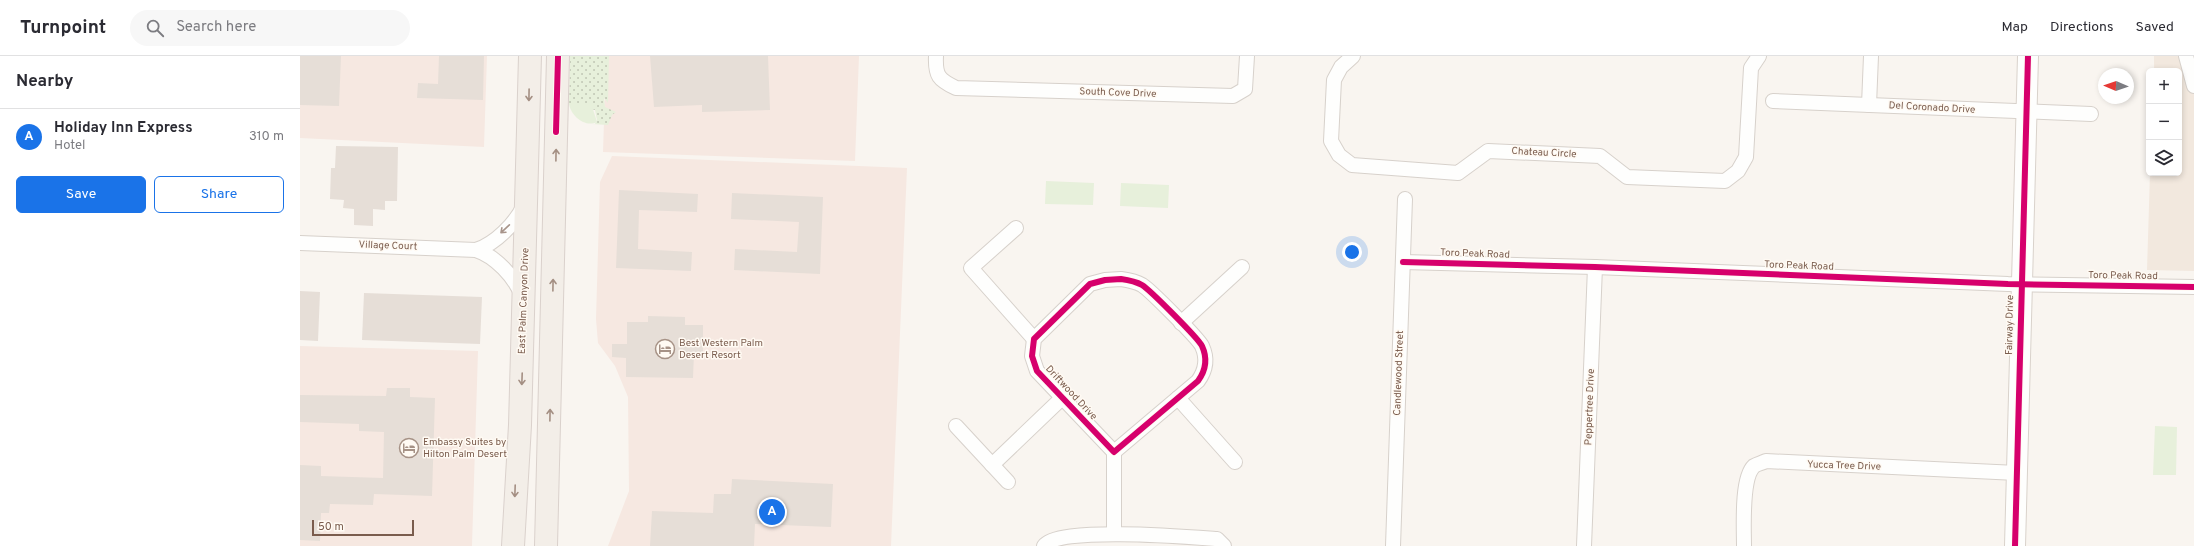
<!DOCTYPE html>
<meta charset="utf-8">
<style>
body{margin:0;font-family:Overpass,sans-serif;background:#f7f7f7;color:#2b2b33}
.controls{position:absolute;right:12px;top:12px;display:grid;overflow:hidden;border-radius:6px;box-shadow:0 2px 6px #0003}
.controls button{width:36px;height:36px;display:grid;place-items:center;padding:0;border:0;border-bottom:1px solid #e1e1e2;background:#fff;color:#2b2b33;font:20px sans-serif}
.compass{position:absolute;left:1798px;top:12px;width:36px;height:36px;border-radius:50%;background:#fff;box-shadow:0 2px 6px #0003;rotate:272deg}
.scale{position:absolute;left:12px;bottom:10px;width:102px;box-sizing:border-box;padding-left:4px;border:2px solid #7a5c4d;border-top:0;font-size:11px;line-height:14px;white-space:nowrap;color:#7a5c4d;-webkit-text-stroke:3px #fffaf3;paint-order:stroke}
.you{position:absolute;left:1052px;top:196px;width:14px;height:14px;margin:-10px;border:3px solid #fff;border-radius:50%;background:#1a73e8;box-shadow:0 0 0 6px #1a73e833}
.badge{display:grid;place-items:center;width:26px;height:26px;border-radius:50%;background:#1a73e8;color:#fff;font-size:13px;font-weight:700}
.pin{position:absolute;translate:-50% -50%;border:2px solid #fff;box-shadow:0 1px 4px #0006}
.list{margin:0;padding:0;list-style:none}
h2{display:flex;justify-content:space-between;align-items:center;height:52px;margin:0;padding:0 16px;font-size:17px}
h2 small{font-size:13px;font-weight:400;color:#7c7c81}
.list li{display:grid;grid-template-columns:26px 1fr auto;gap:12px;align-items:center;box-sizing:border-box;height:56px;padding:0 16px;border-top:1px solid #e1e1e2}
.list b{display:block;font-size:15px;white-space:nowrap}
.list p{margin:0;font-size:13px;white-space:nowrap;color:#7c7c81}
.list em{font-size:13px;font-style:normal;color:#7c7c81}
.actions{display:flex;gap:8px;padding:12px 16px}
.actions a{flex:1;padding:9px 0;border:1px solid #1a73e8;border-radius:6px;text-align:center;font-size:14px;color:#1a73e8}
.actions .main{background:#1a73e8;color:#fff}
.icon{flex:none;width:22px;height:22px;fill:none;stroke:currentColor;stroke-width:2;stroke-linecap:round;stroke-linejoin:round}
.map{position:relative;flex:none;width:1894px;height:490px;overflow:hidden}
header{display:flex;align-items:center;gap:24px;box-sizing:border-box;height:56px;padding:0 20px;background:#fff;border-bottom:1px solid #e1e1e2}
header strong{font-size:19px}
nav{display:flex;gap:22px;margin-inline-start:auto;font-size:14px}
.search{width:280px;height:36px;background:#f7f7f7;display:flex;align-items:center;gap:10px;box-sizing:border-box;padding:0 14px;border-radius:22px;color:#7c7c81;font-size:15px}
main{display:flex}
aside{flex:1;background:#fff}
.map>svg:first-child{display:block}
</style>
<header>
<strong>Turnpoint</strong>
<div class="search"><svg class="icon" aria-label="search" viewBox="0 0 24 24"><circle cx="10" cy="10" r="6"/><path d="M15 15l6 6"/></svg>Search here</div>
<nav><a>Map</a><a>Directions</a><a>Saved</a></nav>
</header>
<main>
<aside>
<h2>Nearby<small></small></h2>
<ul class="list">
<li><span class="badge">A</span><div><b>Holiday Inn Express</b><p>Hotel</p></div><em>310 m</em></li>
</ul>
<div class="actions"><a class="main">Save</a><a>Share</a></div>
</aside>
<div class="map">
<svg width="1894" height="490" viewBox="0 0 1894 490">
<defs>
<pattern id="grass-dots" width="8" height="8" patternUnits="userSpaceOnUse"><rect width="8" height="8" fill="#e7f0db"/><path d="M2 2h.1M6 6h.1" fill="none" stroke="#c0c6b4" stroke-width="1.8" stroke-linecap="round"/></pattern>
</defs>
<rect width="100%" height="100%" fill="#f9f5f0"/>
<path fill="#f2e8de" d="M 1854,0 L 1894,0 L 1894,215 L 1847,214 L 1850,117 L 1879,117 L 1879,15 L 1854,15 Z"/>
<g fill="#f6e8e1">
<path d="M 0,0 L 187,0 L 184,91 L 0,82 Z"/>
<path d="M 306,0 L 559,0 L 555,105 L 303,96 Z"/>
<path d="M 312,100 L 607,112 L 591,490 L 308,490 L 329,435 L 328,341 L 315,310 L 298,287 L 296,263 L 300,126 Z"/>
<path d="M 0,290 L 178,295 L 172,490 L 0,490 Z"/>
</g>
<path fill="url(#grass-dots)" d="M 270,0 L 309,0 L 308,47 L 304,42 L 305,51 L 316,56 L 312,59 L 308,69 L 292,68 L 295,68 L 297,64 L 295,54 L 269,48 Z"/>
<g fill="#e7f0db">
<path d="M 274,47 L 291,47 L 297,66 C 285,72 271,60 269,48 Z"/>
<path d="M 746,125 L 794,127 L 793,149 L 745,148 Z"/>
<path d="M 821,127 L 869,129 L 868,152 L 820,150 Z"/>
<path d="M 1855,370 L 1877,371 L 1876,419 L 1853,419 Z"/>
</g>
<g fill="#e6ded7">
<path d="M 0,0 L 41,0 L 39,50 L 0,49 Z"/>
<path d="M 139,0 L 184,0 L 183,44 L 117,42 L 118,27 L 138,28 Z"/>
<path d="M 350,0 L 468,0 L 470,54 L 402,56 L 402,49 L 354,51 Z"/>
<path d="M 36,90 L 98,91 L 97,145 L 85,145 L 85,154 L 73,153 L 73,170 L 54,169 L 54,153 L 43,152 L 44,144 L 30,143 L 31,112 L 35,112 Z"/>
<path d="M 319,134 L 398,138 L 397,156 L 339,154 L 338,193 L 392,196 L 391,215 L 316,212 Z"/>
<path d="M 432,137 L 523,141 L 520,218 L 434,214 L 435,193 L 497,196 L 499,166 L 431,163 Z"/>
<path d="M 0,235 L 20,236 L 18,285 L 0,284 Z"/>
<path d="M 64,237 L 182,241 L 180,288 L 62,284 Z"/>
<path d="M 348,260 L 385,261 L 385,269 L 403,269 L 403,298 L 394,297 L 393,322 L 326,321 L 326,302 L 312,301 L 312,288 L 327,288 L 327,266 L 348,266 Z"/>
<path d="M 87,332 L 110,332 L 110,341 L 135,342 L 132,440 L 74,438 L 73,449 L 30,448 L 29,457 L 21,457 L 20,485 L 0,484 L 0,409 L 21,410 L 21,420 L 83,422 L 84,376 L 59,375 L 59,368 L 0,366 L 0,339 L 86,340 Z"/>
<path d="M 432,423 L 533,428 L 531,471 L 455,468 L 454,490 L 350,490 L 352,455 L 413,457 L 414,438 L 431,438 Z"/>
</g>
<g fill="none" stroke-linecap="round" stroke-linejoin="round">
<g stroke="#d7d1cb" stroke-width="16">
<g id="street">
<path d="M 636,0 C 635,20 639,24 656,32 L 933,40 L 945,33 L 947,0"/>
<path d="M 1053,0 L 1041,11 L 1034,24 L 1031,85 L 1039,99 L 1052,109 L 1158,117 L 1188,95 L 1300,100 L 1327,121 L 1425,125 L 1438,115 L 1446,101 L 1451,12 L 1459,0"/>
<path d="M 1886,0 L 1894,30"/>
<path d="M 1473,45 L 1791,58"/>
<path d="M 1569,49 L 1571,0"/>
<path d="M 716,172 L 671,212 L 734,283"/>
<path d="M 0,187 L 176,194 C 195,200 215,221 222,240"/>
<path d="M 176,194 C 195,188 216,167 224,149"/>
<path d="M 1103,206 L 1295,211 L 1708,228 L 1894,231"/>
<path d="M 821,223 C 828,224 835,225 842,229 C 850,234 898,282 902,290 C 908,303 906,314 898,325 L 814,396 L 737,315 L 732,300 L 734,283 L 790,228 L 805,224 Z"/>
<path d="M 881,267 L 942,211"/>
<path d="M 878,342 L 935,406"/>
<path d="M 656,370 L 708,426"/>
<path d="M 692,409 L 762,342"/>
<path d="M 814,478 L 814,396"/>
<path d="M 744,490 C 757,470 890,481 917,483 L 924,490"/>
<path d="M 1093,490 L 1105,143"/>
<path d="M 1284,490 L 1295,211"/>
<path d="M 1444,490 C 1444,472 1441,422 1454,410 C 1457,408 1462,407 1466,405 L 1717,417"/>
</g>
</g>
<g stroke="#d9d2cb" stroke-width="22">
<path id="secondary" d="M 1715,490 L 1728,0"/>
</g>
<g stroke="#dad1cc" stroke-width="24">
<g id="primary">
<path d="M 213,490 L 220,369 L 230,0"/>
<path d="M 246,490 L 258,0"/>
</g>
</g>
<use href="#street" stroke="#fefefd" stroke-width="14"/>
<use href="#secondary" stroke="#fefefd" stroke-width="20"/>
<use href="#primary" stroke="#f3eee8" stroke-width="22"/>
<g stroke="#fffaf3" stroke-width="8">
<g id="cycleway">
<path d="M 256,76 L 258,0"/>
<path d="M 1103,206 L 1295,211 L 1708,228 L 1894,231"/>
<path d="M 821,223 C 828,224 835,225 842,229 C 850,234 898,282 902,290 C 908,303 906,314 898,325 L 814,396 L 737,315 L 732,300 L 734,283 L 790,228 L 805,224 Z"/>
<path d="M 1715,490 L 1728,0"/>
</g>
</g>
<use href="#cycleway" stroke="#d6006c" stroke-width="6"/>
</g>
<defs><path id="oneway-shaft" d="M-6 0H5M1.5-3L5.5 0L1.5 3" fill="none" stroke-width="1.6" stroke-linecap="round" stroke-linejoin="round"/></defs>
<g stroke="#a48f83">
<use href="#oneway-shaft" transform="translate(229 39) rotate(91)"/>
<use href="#oneway-shaft" transform="translate(256 99) rotate(-89)"/>
<use href="#oneway-shaft" transform="translate(253 229) rotate(-89)"/>
<use href="#oneway-shaft" transform="translate(222 323) rotate(92)"/>
<use href="#oneway-shaft" transform="translate(250 359) rotate(-89)"/>
<use href="#oneway-shaft" transform="translate(215 435) rotate(92)"/>
</g>
<use stroke="#a8958b" href="#oneway-shaft" transform="translate(205 173) rotate(137)"/>
<defs>
<g id="hotel-ring" transform="scale(1)"><circle r="9.5" fill="#fffaf3" stroke="#a69286" stroke-width="1.5"/><path d="M-6-4.5h1.5V1H6V5H4.5V3h-9V5H-6ZM-4 0a1.8 1.8 0 1 1 3.6 0ZM.5 0V-2.5h3Q6-2.5 6 0Z" fill="#a69286"/></g>
</defs>
<g fill-rule="evenodd">
<use href="#hotel-ring" x="365" y="293"/>
<use href="#hotel-ring" x="109" y="392"/>
</g>
<g text-anchor="middle" dominant-baseline="central" stroke-width="3" stroke-linejoin="round" paint-order="stroke">
<g font-size="10" fill="#7a5c4d" stroke="#fffaf3">
<text transform="translate(818 37) rotate(2)">South Cove Drive</text>
<text transform="translate(1632 52) rotate(3)">Del Coronado Drive</text>
<text transform="translate(1244 97) rotate(3)">Chateau Circle</text>
<text transform="translate(88 190) rotate(2)">Village Court</text>
<text transform="translate(1175 198) rotate(2)">Toro Peak Road</text>
<text transform="translate(1499 210) rotate(2)">Toro Peak Road</text>
<text transform="translate(1823 220) rotate(1)">Toro Peak Road</text>
<text transform="translate(224 245) rotate(-88)">East Palm Canyon Drive</text>
<text transform="translate(1710 269) rotate(-89)">Fairway Drive</text>
<text transform="translate(1099 317) rotate(-88)">Candlewood Street</text>
<text transform="translate(771 337) rotate(47)">Driftwood Drive</text>
<text transform="translate(1290 351) rotate(-88)">Peppertree Drive</text>
<text transform="translate(1544 410) rotate(2)">Yucca Tree Drive</text>
</g>
<g font-size="10" fill="#7a5c4d" stroke="#fffaf3" text-anchor="start">
<text x="379" y="287">Best Western Palm<tspan x="379" dy="12">Desert Resort</tspan></text>
<text x="123" y="386">Embassy Suites by<tspan x="123" dy="12">Hilton Palm Desert</tspan></text>
</g>
</g>
</svg>
<div class="controls">
<button>+</button>
<button>−</button>
<button><svg class="icon" aria-label="layers" viewBox="0 0 24 24"><path d="M12 4l9 5-9 5-9-5zM3 14l9 5 9-5"/></svg></button>
</div>
<svg class="compass" viewBox="-18 -18 36 36"><path d="M0-13l5 13h-10z" fill="#e53935"/><path d="M0 13l5-13h-10z" fill="#7c7c81"/></svg>
<div class="scale">50 m</div>
<div class="you"></div>
<div class="pin badge" style="left:472px;top:456px">A</div>
</div>
</main>
